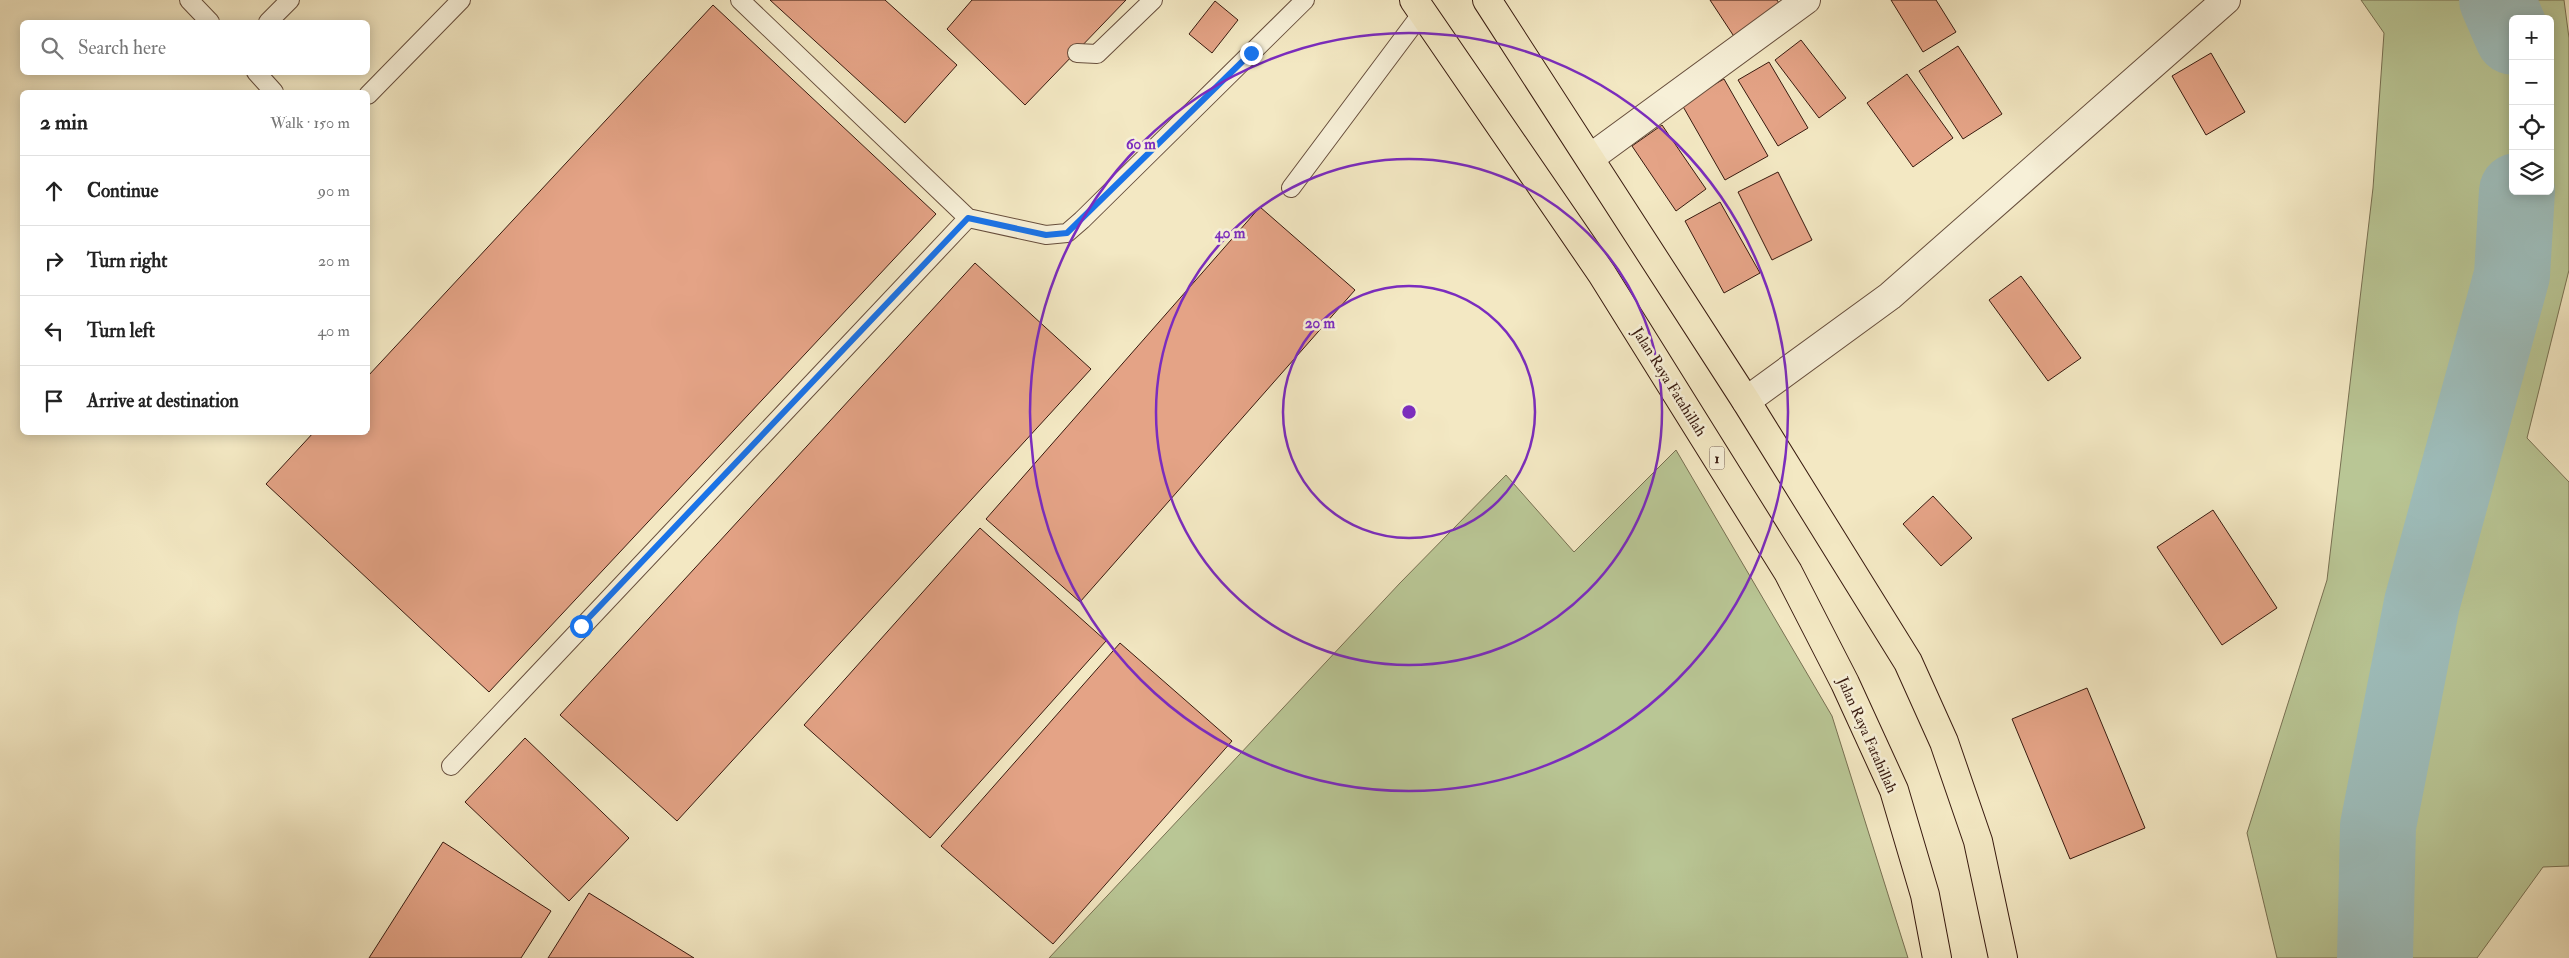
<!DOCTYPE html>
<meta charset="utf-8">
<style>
body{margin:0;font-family:"IM FELL Double Pica",serif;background:#f6f6f6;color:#222}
.controls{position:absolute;right:15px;top:15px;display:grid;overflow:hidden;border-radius:8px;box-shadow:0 2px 12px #0003}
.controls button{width:45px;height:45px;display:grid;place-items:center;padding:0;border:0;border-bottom:1px solid #e0e0e0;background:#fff;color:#222;font:25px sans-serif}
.stop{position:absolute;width:15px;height:15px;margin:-11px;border:4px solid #1a73e8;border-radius:50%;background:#fff}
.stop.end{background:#1a73e8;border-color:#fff;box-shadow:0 1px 5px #0008}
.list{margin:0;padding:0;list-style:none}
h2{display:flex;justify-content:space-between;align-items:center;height:65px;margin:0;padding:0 20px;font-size:21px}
h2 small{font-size:16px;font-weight:400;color:#767676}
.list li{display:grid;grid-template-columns:32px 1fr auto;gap:15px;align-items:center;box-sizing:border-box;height:70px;padding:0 20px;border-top:1px solid #e0e0e0}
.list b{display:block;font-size:19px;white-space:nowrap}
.list em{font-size:16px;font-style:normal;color:#767676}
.icon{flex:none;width:28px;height:28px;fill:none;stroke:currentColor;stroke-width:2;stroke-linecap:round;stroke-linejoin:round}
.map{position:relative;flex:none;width:2569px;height:958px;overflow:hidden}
.search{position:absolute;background:#fff;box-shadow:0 2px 12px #0003;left:20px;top:20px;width:350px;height:55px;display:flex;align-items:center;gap:12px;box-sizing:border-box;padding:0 18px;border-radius:8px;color:#767676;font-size:19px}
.panel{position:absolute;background:#fff;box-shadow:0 2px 12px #0003;left:20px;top:90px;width:350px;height:345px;border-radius:8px}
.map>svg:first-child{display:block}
</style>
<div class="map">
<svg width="2569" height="958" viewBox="0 0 2569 958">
<rect width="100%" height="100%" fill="#f3e8c3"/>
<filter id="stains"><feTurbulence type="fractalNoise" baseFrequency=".004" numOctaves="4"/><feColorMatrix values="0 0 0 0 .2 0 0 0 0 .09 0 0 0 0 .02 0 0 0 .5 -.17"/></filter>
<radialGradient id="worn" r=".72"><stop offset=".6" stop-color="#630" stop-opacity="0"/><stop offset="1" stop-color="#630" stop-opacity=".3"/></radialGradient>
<g fill="#b9c695" stroke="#787052" fill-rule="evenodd">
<path d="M 2361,0 L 2564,0 L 2569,38 L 2569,270 L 2527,438 L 2569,482 L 2569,866 L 2543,867 L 2477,958 L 2277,958 L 2247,833 L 2327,580 L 2373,188 L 2384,33 ZM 2513,19 L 2550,19 L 2550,191 L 2513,191 Z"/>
<path d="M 1676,450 L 1832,716 L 1908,958 L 1049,958 L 1400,583 L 1506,475 L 1574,552 Z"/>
</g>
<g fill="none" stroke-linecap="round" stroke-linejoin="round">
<g stroke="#9ebebc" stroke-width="76">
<path d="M 2497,0 L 2513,37"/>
<path d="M 2375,958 L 2378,826 L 2422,603 L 2512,275 L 2517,191"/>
</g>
</g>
<g fill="#e4a386" stroke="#381a0f">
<path d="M 770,0 L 885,0 L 957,65 L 905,123 Z"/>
<path d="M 972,0 L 1126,0 L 1025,105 L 947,29 Z"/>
<path d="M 1710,0 L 1777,0 L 1784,11 L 1737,41 Z"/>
<path d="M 1891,0 L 1936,0 L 1956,32 L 1923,52 Z"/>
<path d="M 1215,1 L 1238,20 L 1212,53 L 1189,34 Z"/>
<path d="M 713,5 L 936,214 L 489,692 L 266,484 L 314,432 L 368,432 L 368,376 Z"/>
<path d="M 1801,40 L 1846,98 L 1819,118 L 1775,60 Z"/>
<path d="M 1958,46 L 2002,114 L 1963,139 L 1919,71 Z"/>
<path d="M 2211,53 L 2245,112 L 2206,135 L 2172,76 Z"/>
<path d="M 1769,62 L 1808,128 L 1778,146 L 1738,80 Z"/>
<path d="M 1907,74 L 1953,138 L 1913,167 L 1867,103 Z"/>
<path d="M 1724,79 L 1768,156 L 1725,180 L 1681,103 Z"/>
<path d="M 1662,125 L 1706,189 L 1676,211 L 1632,146 Z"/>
<path d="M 1778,172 L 1812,240 L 1772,260 L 1738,192 Z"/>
<path d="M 1720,202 L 1760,273 L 1724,293 L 1685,221 Z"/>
<path d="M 1260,207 L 1355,290 L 1080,602 L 986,519 Z"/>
<path d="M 975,263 L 1091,369 L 677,821 L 560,715 Z"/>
<path d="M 2021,276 L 2081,358 L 2048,381 L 1989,300 Z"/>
<path d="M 1933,496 L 1972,538 L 1941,566 L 1903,524 Z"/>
<path d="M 2213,510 L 2277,608 L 2222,645 L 2157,547 Z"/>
<path d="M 980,528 L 1106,641 L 930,838 L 804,725 Z"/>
<path d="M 1120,643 L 1232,741 L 1053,944 L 941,846 Z"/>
<path d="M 2087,688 L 2145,828 L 2070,859 L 2012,719 Z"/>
<path d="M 525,738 L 629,838 L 569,901 L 465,802 Z"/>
<path d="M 443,842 L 551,911 L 521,958 L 369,958 Z"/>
<path d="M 589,893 L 694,958 L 548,958 Z"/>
</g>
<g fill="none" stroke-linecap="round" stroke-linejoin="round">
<g stroke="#674e3c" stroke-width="20">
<g id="lane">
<path d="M 189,0 L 210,22"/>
<path d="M 740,0 L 968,218 L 1046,235 L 1067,233 L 1082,220 L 1305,0"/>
<path d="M 268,22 L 290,0"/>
<path d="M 1077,53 L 1097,54 L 1153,0"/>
<path d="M 256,72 L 274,92"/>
<path d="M 368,95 L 461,0"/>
<path d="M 1291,188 L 1422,13"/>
<path d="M 451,766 L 968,218"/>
</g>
</g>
<g stroke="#674e3c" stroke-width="30">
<g id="street">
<path d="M 1590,158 L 1806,0"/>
<path d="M 1746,401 L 1890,296 L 2226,0"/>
</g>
</g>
<g stroke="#381a0f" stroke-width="30">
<g id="highway">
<path d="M 1414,0 L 1602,274 L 1788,572 L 1845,683 L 1894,790 L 1925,895 L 1937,958"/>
<path d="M 1487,0 L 1746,401 L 1908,662 L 1944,742 L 1978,841 L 2003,958"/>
</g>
</g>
<use href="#lane" stroke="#f7f0d8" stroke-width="18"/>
<use href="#street" stroke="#f7f0d8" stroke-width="28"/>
<use href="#highway" stroke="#f3e8c3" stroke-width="28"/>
</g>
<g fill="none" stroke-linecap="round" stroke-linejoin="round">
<path stroke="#1a73e8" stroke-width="6" d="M 581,626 L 968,218 L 1046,235 L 1067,233 L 1251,53"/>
</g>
<g fill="none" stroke="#7b2cbf" stroke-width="2.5">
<circle cx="1409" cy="412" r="126"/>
<circle cx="1409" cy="412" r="253"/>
<circle cx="1409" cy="412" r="379"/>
</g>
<g text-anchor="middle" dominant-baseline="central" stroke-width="5" stroke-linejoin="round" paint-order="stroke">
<rect fill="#f7f0d8" stroke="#715a4b" stroke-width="1" x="1709.5" y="446.5" width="15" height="23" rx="4"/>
<g font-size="14" font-weight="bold" fill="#381a0f">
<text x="1717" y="458">1</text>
</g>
<g font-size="15" fill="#381a0f" stroke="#f7f0d8">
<text transform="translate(1669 382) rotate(58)">Jalan Raya Fatahillah</text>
<text transform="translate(1867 735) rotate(66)">Jalan Raya Fatahillah</text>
</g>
</g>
<circle cx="1409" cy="412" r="8" fill="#7b2cbf" stroke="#f7f0d8" stroke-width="2.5"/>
<g font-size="15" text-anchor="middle" font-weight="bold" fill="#7b2cbf" stroke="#f7f0d8" stroke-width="5" stroke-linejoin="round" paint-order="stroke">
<text x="1141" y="149">60 m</text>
<text x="1230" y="238">40 m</text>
<text x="1320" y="328">20 m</text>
</g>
<rect width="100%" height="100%" filter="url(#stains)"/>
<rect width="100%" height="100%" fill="url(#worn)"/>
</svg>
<div class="controls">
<button>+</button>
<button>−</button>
<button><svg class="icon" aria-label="locate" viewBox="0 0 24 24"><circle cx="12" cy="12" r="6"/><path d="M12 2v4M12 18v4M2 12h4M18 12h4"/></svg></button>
<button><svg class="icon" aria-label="layers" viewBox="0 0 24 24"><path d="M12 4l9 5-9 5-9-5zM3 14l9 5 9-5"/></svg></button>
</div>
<div class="stop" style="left:581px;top:626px"></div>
<div class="stop end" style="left:1251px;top:53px"></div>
<div class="search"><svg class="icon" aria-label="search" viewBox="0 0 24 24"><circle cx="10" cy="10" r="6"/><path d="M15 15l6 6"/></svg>Search here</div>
<section class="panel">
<h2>2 min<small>Walk · 150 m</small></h2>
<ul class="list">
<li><svg class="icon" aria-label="ahead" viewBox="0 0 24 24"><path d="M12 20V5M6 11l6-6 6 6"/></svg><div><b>Continue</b></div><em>90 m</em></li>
<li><svg class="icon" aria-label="right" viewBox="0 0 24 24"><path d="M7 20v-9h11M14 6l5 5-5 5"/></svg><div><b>Turn right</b></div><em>20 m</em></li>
<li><svg class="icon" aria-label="left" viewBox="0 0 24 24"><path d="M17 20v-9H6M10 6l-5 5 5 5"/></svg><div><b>Turn left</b></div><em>40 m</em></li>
<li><svg class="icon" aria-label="arrive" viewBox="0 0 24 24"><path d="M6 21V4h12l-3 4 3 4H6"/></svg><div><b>Arrive at destination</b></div></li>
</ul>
</section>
</div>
